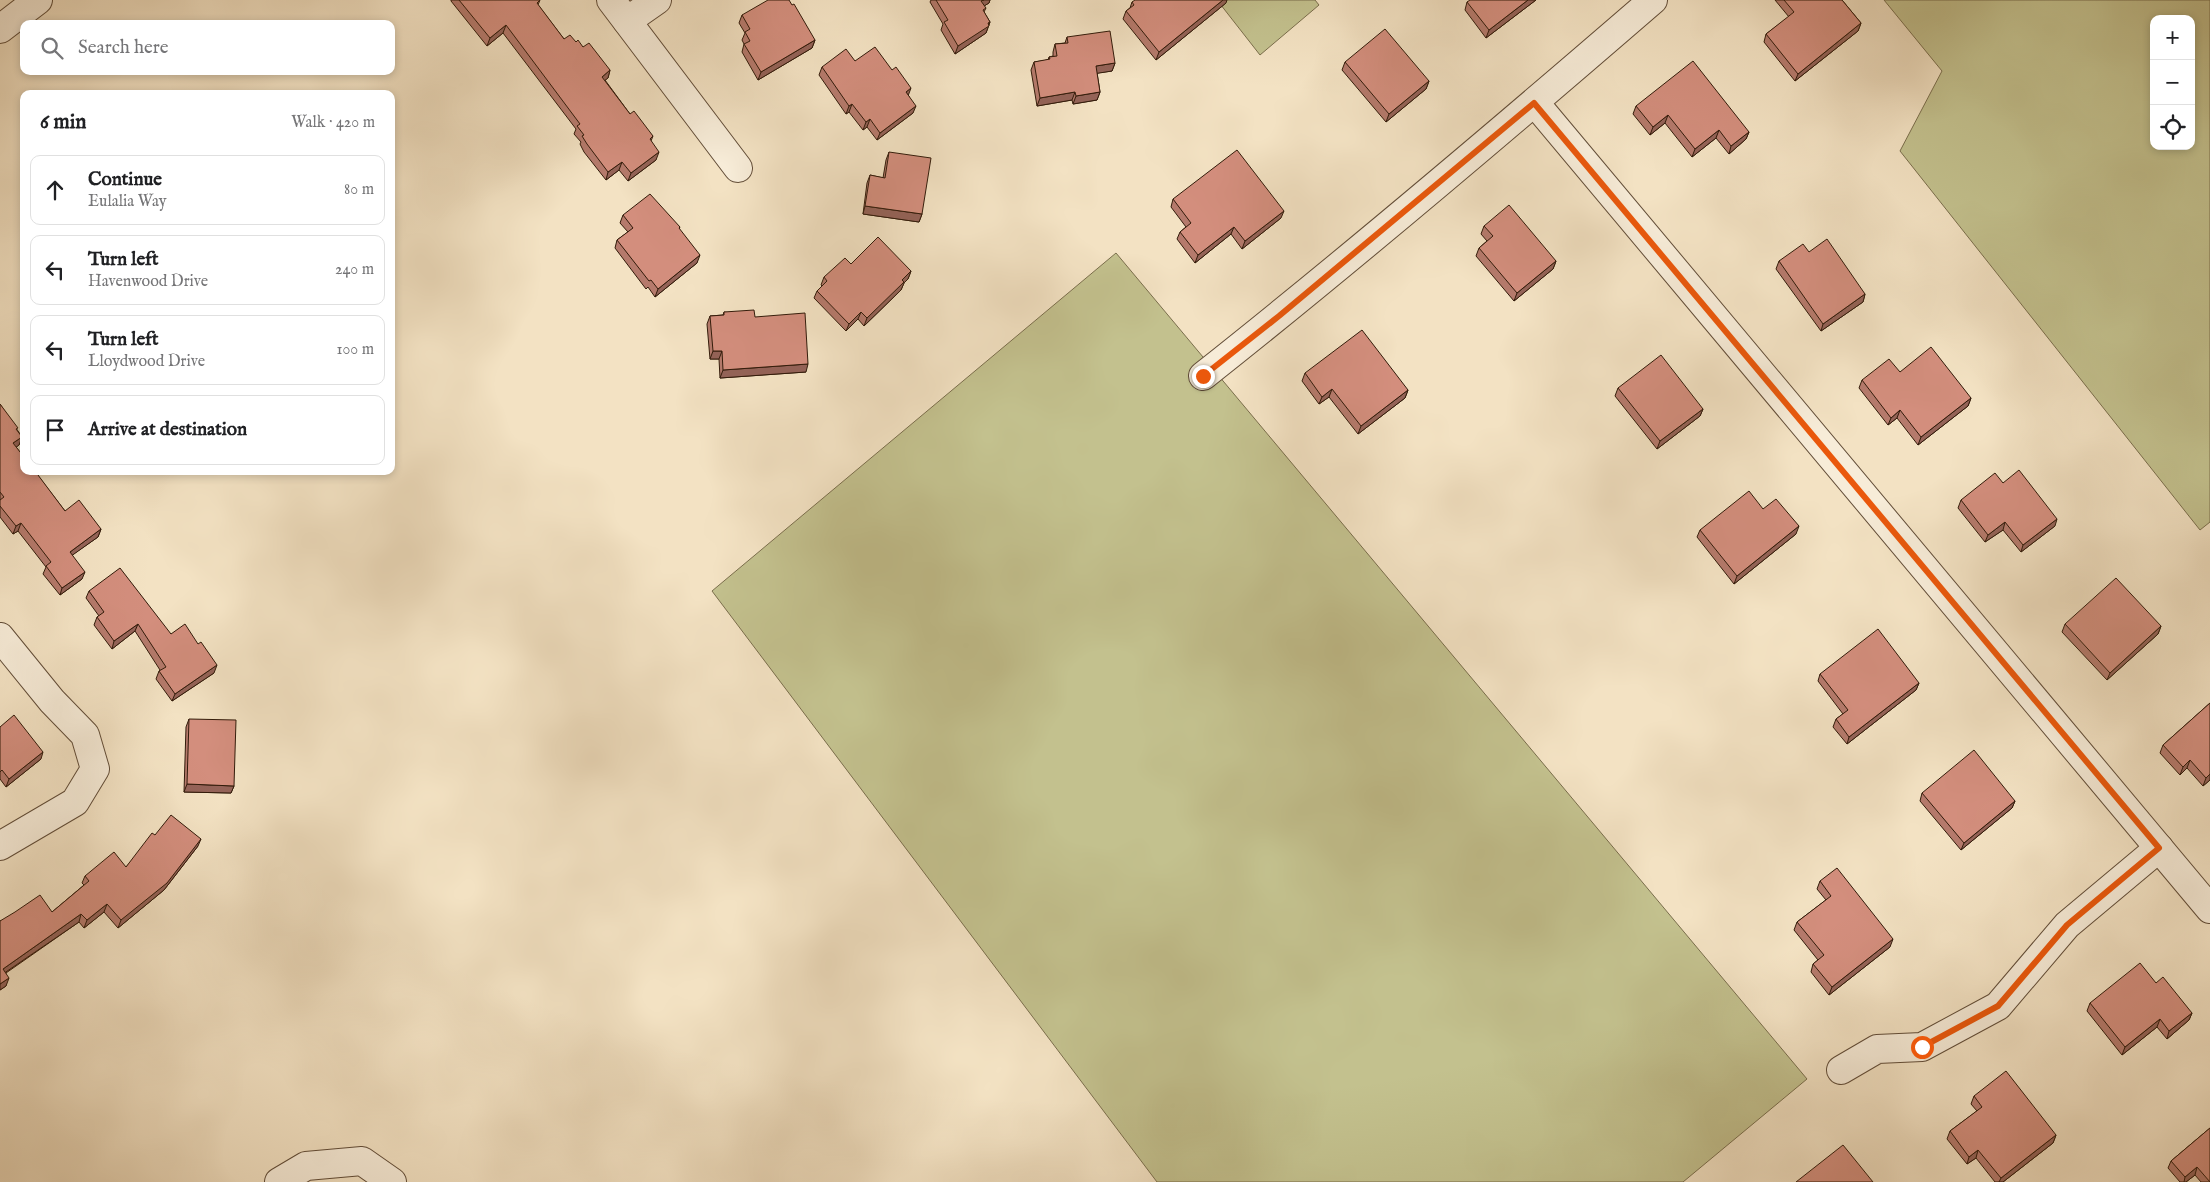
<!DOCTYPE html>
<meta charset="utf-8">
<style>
body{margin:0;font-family:"IM FELL English",serif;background:#f6f6f6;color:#202124}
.controls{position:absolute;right:15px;top:15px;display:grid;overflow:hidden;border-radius:10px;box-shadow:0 2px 8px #0003}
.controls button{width:45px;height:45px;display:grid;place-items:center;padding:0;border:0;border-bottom:1px solid #e0e0e0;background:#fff;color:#202124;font:25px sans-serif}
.stop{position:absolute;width:15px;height:15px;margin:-11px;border:4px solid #ea580c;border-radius:50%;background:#fff}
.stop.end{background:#ea580c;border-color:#fff;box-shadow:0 1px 5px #0008}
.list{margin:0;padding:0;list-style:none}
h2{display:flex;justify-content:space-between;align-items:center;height:65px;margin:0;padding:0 20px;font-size:21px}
h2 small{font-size:16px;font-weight:400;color:#757577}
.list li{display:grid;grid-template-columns:32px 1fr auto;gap:15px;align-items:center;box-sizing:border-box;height:70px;margin:0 10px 10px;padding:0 10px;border:1px solid #e0e0e0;border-radius:10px}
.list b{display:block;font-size:19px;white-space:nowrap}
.list p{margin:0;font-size:16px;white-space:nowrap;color:#757577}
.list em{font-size:16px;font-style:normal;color:#757577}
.icon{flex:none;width:28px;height:28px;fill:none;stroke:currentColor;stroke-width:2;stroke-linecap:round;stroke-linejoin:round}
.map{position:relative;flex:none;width:2210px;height:1182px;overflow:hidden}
.search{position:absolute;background:#fff;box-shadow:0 2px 8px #0003;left:20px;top:20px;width:375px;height:55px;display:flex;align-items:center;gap:12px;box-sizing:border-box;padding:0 18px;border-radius:10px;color:#757577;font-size:19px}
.panel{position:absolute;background:#fff;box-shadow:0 2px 8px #0003;left:20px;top:90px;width:375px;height:385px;border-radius:10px}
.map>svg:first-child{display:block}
</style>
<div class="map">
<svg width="2210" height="1182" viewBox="0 0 2210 1182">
<rect width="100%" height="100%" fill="#f3e2c3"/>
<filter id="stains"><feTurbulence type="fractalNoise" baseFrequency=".004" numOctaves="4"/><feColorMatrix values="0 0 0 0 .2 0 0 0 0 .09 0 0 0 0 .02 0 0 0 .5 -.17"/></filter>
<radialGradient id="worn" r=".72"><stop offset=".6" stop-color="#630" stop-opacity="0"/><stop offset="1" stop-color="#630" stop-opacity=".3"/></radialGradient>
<g fill="#c3c18e" stroke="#7a6e4c" fill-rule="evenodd">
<path d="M 1217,0 L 1315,0 L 1319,5 L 1260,55 Z"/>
<path d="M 1884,0 L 2210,0 L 2210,522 L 2200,530 L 1900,151 L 1942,71 ZM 2154,19 L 2191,19 L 2191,146 L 2154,146 Z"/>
<path d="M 1116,253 L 1807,1079 L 1683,1182 L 1157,1182 L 712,591 Z"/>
</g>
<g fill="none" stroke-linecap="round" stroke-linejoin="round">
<g stroke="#624d38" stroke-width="30">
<g id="street">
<path d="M 611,0 L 738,168"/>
<path d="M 627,21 L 657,0"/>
<path d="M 0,29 L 38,0"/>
<path d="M 1535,103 L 2210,909"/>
<path d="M 1203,376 C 1356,255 1505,128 1653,0"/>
<path d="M 0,637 L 52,701 L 85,735 L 95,769 L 75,802 L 0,846"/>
<path d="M 1841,1070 L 1877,1049 L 1922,1047 L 1998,1006 L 2067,925 L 2159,848"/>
<path d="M 279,1182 L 306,1166 L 362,1161 L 392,1182"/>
</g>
</g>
<use href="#street" stroke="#f7ecd8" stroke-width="28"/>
</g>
<g fill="#b57a6c" stroke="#321b0a">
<path d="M 451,0 L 540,0 L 538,5 L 564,39 L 576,42 L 583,47 L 610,70 L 608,78 L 605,80 L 630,114 L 653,136 L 651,141 L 656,160 L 628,181 L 619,170 L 606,180 L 584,152 L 580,144 L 581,142 L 574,134 L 576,129 L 503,33 L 487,46 L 451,1 Z"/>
<path d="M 931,0 L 990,0 L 989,3 L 984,6 L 986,8 L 984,12 L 990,22 L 986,33 L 955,54 L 941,30 L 943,24 L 930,2 Z"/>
<path d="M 1536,0 L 1486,38 L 1465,10 L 1467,2 Z"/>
<path d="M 1775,0 L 1842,0 L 1861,23 L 1858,31 L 1795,81 L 1764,42 L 1766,34 L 1789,17 Z"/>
<path d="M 1132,2 L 1226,3 L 1156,60 L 1123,19 L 1126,11 L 1130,8 Z"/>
<path d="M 742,15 L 815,40 L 812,48 L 758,80 L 742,52 L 744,44 L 742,40 L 745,33 L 739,23 Z"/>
<path d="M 1067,37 L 1115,63 L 1112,71 L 1097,73 L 1100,92 L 1097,100 L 1073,104 L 1072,100 L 1037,106 L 1031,70 L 1034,62 L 1048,60 L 1049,57 L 1053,56 L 1053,52 L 1055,44 L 1065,43 Z"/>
<path d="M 855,61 L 909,96 L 913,113 L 877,140 L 867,127 L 863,130 L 849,112 L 846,114 L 819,75 L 822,67 Z"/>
<path d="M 1345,62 L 1429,81 L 1426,89 L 1386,122 L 1342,70 Z"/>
<path d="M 1636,106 L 1749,132 L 1746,139 L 1729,154 L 1716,138 L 1692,157 L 1665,123 L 1650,135 L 1633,114 Z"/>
<path d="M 889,152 L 922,214 L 919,222 L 863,214 L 867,183 L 870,175 L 883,178 L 886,160 Z"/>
<path d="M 1173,199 L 1281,218 L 1242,249 L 1231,234 L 1195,263 L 1177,239 L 1180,232 L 1186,227 L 1171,207 Z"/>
<path d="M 623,215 L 680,227 L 679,229 L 697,263 L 655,297 L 648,287 L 646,289 L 615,248 L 617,240 L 628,232 L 620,223 Z"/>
<path d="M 1484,226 L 1556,261 L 1553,269 L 1514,301 L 1476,256 L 1479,248 L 1487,241 L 1481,234 Z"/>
<path d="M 1809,252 L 1865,294 L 1863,302 L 1821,331 L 1776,269 L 1779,261 Z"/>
<path d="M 851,264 L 911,271 L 908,279 L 904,283 L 901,290 L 864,326 L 858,319 L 846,331 L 814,298 L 817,291 L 822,286 L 821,285 L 824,277 Z"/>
<path d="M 724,312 L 755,317 L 806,372 L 720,378 L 719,359 L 710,359 L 707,324 L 710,316 L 723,315 Z"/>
<path d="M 1900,372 L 1971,398 L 1968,406 L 1918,445 L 1897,418 L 1888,425 L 1859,388 L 1862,380 Z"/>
<path d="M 1305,373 L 1408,390 L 1405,398 L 1358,434 L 1329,397 L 1319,404 L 1302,381 Z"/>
<path d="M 1618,388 L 1703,409 L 1700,416 L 1657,449 L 1615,396 Z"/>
<path d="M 0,404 L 22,437 L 19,445 L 16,447 L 65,511 L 101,529 L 98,537 L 72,555 L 82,579 L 60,595 L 43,574 L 46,567 L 18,531 L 13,534 L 0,517 Z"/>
<path d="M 2003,483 L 2055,526 L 2021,552 L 2003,530 L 1985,542 L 1958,508 L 1961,500 Z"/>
<path d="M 1763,509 L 1796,534 L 1734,584 L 1697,537 L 1700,530 Z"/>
<path d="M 89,591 L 171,634 L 214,673 L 172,701 L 156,679 L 159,671 L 160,670 L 135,631 L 112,649 L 94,625 L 97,617 L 99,616 L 86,598 Z"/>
<path d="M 2065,624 L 2161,626 L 2158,634 L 2107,680 L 2062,632 Z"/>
<path d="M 1820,674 L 1919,683 L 1916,690 L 1847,744 L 1833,727 L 1836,719 L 1843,714 L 1818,681 Z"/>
<path d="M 2210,703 L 2210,780 L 2203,786 L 2187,768 L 2180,775 L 2160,753 L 2163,745 Z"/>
<path d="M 189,719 L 234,786 L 231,793 L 184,792 L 186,727 Z"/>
<path d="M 0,727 L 41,759 L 6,787 L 0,779 Z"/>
<path d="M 1922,793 L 2015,801 L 2012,808 L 1961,850 L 1920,801 Z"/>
<path d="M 155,835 L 198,846 L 164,890 L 118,928 L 104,912 L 84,928 L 79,922 L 6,973 L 6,986 L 0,990 L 0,921 L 52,912 L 84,885 L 82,883 L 85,876 L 126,867 Z"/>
<path d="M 1820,881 L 1890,947 L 1829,995 L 1811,972 L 1813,964 L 1818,960 L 1794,930 L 1797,922 L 1826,900 L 1817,889 Z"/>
<path d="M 2156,983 L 2192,1013 L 2189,1020 L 2167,1039 L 2157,1027 L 2122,1055 L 2087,1011 L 2090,1003 Z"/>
<path d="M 1974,1096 L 2056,1135 L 2053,1143 L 2003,1182 L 1995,1182 L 1976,1158 L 1967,1164 L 1947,1139 L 1950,1131 L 1977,1111 L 1971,1104 Z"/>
<path d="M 2210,1128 L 2210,1182 L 2201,1182 L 2195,1175 L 2186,1182 L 2180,1182 L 2168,1168 L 2171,1161 Z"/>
</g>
<g fill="#946358" stroke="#321b0a">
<path d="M 984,0 L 990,0 L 989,3 L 979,9 L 981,1 Z"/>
<path d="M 1223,0 L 1227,0 L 1226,3 L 1156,60 L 1159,52 Z"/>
<path d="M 1528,0 L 1536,0 L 1486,38 L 1489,30 Z"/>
<path d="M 990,22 L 986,33 L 955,54 L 958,46 Z"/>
<path d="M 1861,23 L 1858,31 L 1795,81 L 1798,74 Z"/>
<path d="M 506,25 L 503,33 L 487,46 L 490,38 Z"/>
<path d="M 815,40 L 812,48 L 758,80 L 761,72 Z"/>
<path d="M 1115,63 L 1112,71 L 1093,74 L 1096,66 Z"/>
<path d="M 610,70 L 608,78 L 599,85 L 602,77 Z"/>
<path d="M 1429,81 L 1426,89 L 1386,122 L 1389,114 Z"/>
<path d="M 911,88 L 908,96 L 906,92 Z"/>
<path d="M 1075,92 L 1072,100 L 1037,106 L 1040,98 Z"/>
<path d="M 1100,92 L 1097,100 L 1073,104 L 1076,96 Z"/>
<path d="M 852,104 L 849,112 L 846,114 L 849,106 Z"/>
<path d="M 916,106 L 913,113 L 877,140 L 880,133 Z"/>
<path d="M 1668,115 L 1665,123 L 1650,135 L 1653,127 Z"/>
<path d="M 870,119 L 867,127 L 863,130 L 866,122 Z"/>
<path d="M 1719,130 L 1716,138 L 1692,157 L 1695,149 Z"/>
<path d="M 1749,132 L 1746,139 L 1729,154 L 1731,146 Z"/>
<path d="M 659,152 L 656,160 L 628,181 L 631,173 Z"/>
<path d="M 622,162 L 619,170 L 606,180 L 608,172 Z"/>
<path d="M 865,206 L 922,214 L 919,222 L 863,214 Z"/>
<path d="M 1284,211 L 1281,218 L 1242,249 L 1245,241 Z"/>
<path d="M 1234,227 L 1231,234 L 1195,263 L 1198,255 Z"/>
<path d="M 700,255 L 697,263 L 655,297 L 658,289 Z"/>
<path d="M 1556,261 L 1553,269 L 1514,301 L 1517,293 Z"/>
<path d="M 911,271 L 908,279 L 904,283 L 901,290 L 864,326 L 867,318 L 902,280 Z"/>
<path d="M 1865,294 L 1863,302 L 1821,331 L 1823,324 Z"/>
<path d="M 861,312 L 858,319 L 846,331 L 849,324 Z"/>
<path d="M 713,351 L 722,351 L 719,359 L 710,359 Z"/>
<path d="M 808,364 L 806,372 L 720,378 L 723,370 Z"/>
<path d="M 1332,389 L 1329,397 L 1319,404 L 1322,397 Z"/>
<path d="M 1408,390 L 1405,398 L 1358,434 L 1361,426 Z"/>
<path d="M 1971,398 L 1968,406 L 1918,445 L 1921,437 Z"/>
<path d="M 1703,409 L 1700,416 L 1657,449 L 1660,441 Z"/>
<path d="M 1900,410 L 1897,418 L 1888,425 L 1891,418 Z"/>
<path d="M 22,437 L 19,445 L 11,451 L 13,443 Z"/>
<path d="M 2057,519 L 2055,526 L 2021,552 L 2023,545 Z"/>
<path d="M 2005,522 L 2003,530 L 1985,542 L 1988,535 Z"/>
<path d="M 21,523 L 18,531 L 13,534 L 16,526 Z"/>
<path d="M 1799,526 L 1796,534 L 1734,584 L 1737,576 Z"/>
<path d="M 101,529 L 98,537 L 67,559 L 70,552 Z"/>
<path d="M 85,572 L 82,579 L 60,595 L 62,588 Z"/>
<path d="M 138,624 L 135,631 L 112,649 L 114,641 Z"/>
<path d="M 2161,626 L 2158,634 L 2107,680 L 2110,673 Z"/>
<path d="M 217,665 L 214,673 L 172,701 L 175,694 Z"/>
<path d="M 1919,683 L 1916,690 L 1847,744 L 1849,737 Z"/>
<path d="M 43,752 L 41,759 L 6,787 L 9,779 Z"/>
<path d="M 2190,760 L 2187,768 L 2180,775 L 2183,767 Z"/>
<path d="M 2210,774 L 2210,780 L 2203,786 L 2206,778 Z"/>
<path d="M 187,784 L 234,786 L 231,793 L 184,792 Z"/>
<path d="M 2015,801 L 2012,808 L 1961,850 L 1964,843 Z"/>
<path d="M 201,839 L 198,846 L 164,890 L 118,928 L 121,920 Z"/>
<path d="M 107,904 L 104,912 L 84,928 L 87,920 Z"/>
<path d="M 81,914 L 79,922 L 0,976 L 3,969 Z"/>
<path d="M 1893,939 L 1890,947 L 1829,995 L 1832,987 Z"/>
<path d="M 9,978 L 6,986 L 0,990 L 0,984 Z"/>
<path d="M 2192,1013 L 2189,1020 L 2167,1039 L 2169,1031 Z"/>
<path d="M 2160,1019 L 2157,1027 L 2122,1055 L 2125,1047 Z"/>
<path d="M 2056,1135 L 2053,1143 L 2003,1182 L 1999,1182 L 2001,1178 Z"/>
<path d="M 1978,1150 L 1976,1158 L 1967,1164 L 1969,1157 Z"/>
<path d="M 2197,1167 L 2195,1175 L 2186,1182 L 2184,1182 L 2185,1177 Z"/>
</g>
<g fill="#d38e7d" stroke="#321b0a">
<path d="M 459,0 L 540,0 L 537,3 L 564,39 L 570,35 L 576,42 L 578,40 L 583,47 L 589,43 L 610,70 L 602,77 L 630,114 L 634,111 L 653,136 L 650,139 L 659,152 L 631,173 L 622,162 L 608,172 L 587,144 L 582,136 L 584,135 L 577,126 L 580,124 L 506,25 L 490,38 Z"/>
<path d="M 768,0 L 789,0 L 792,5 L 794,4 L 815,40 L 761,72 L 744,44 L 750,41 L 745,32 L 750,29 L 742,15 Z"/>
<path d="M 936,0 L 984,0 L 981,1 L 986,8 L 983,10 L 990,22 L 988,23 L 989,26 L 958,46 L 944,22 L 948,20 Z"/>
<path d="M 1135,0 L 1223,0 L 1159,52 L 1126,11 L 1134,5 L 1132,2 Z"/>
<path d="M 1470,0 L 1528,0 L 1489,30 L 1467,2 Z"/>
<path d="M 1784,0 L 1842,0 L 1861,23 L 1798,74 L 1766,34 L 1794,12 Z"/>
<path d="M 1385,29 L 1429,81 L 1389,114 L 1345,62 Z"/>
<path d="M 1110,31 L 1115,63 L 1096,66 L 1100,92 L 1076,96 L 1075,92 L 1040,98 L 1034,62 L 1050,59 L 1049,57 L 1057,56 L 1055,44 L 1068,43 L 1067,37 Z"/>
<path d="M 875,47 L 892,70 L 896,67 L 911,88 L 906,92 L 916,106 L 880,133 L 870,119 L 866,122 L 852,104 L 849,106 L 822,67 L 846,49 L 855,61 Z"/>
<path d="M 1693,61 L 1749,132 L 1731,146 L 1719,130 L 1695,149 L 1668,115 L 1653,127 L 1636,106 Z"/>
<path d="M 1237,150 L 1284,211 L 1245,241 L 1234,227 L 1198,255 L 1180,232 L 1191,223 L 1173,199 Z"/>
<path d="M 889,152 L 931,158 L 922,214 L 865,206 L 870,175 L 885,178 Z"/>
<path d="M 650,194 L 680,227 L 679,228 L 700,255 L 658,289 L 651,280 L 649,281 L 617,240 L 633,228 L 623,215 Z"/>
<path d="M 1509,205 L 1556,261 L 1517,293 L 1479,248 L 1493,236 L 1484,226 Z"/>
<path d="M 878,237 L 911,271 L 902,280 L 904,282 L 867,318 L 861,312 L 849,324 L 817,291 L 827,281 L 824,277 L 845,258 L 851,264 Z"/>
<path d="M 1827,239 L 1865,294 L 1823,324 L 1779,261 L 1803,244 L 1809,252 Z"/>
<path d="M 754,310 L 755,317 L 805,313 L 808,364 L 723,370 L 722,351 L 713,351 L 710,316 L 724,315 L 724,312 Z"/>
<path d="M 1362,330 L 1408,390 L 1361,426 L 1332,389 L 1322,397 L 1305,373 Z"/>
<path d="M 1931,347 L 1971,398 L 1921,437 L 1900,410 L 1891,418 L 1862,380 L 1889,359 L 1900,372 Z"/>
<path d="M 1661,355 L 1703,409 L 1660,441 L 1618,388 Z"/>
<path d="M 0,404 L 18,428 L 16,429 L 22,437 L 13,443 L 24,457 L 24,471 L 35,471 L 65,511 L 79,500 L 101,529 L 70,552 L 85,572 L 62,588 L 46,566 L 51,562 L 21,523 L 16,526 L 0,506 L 0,500 L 4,497 L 0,492 Z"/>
<path d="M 2019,470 L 2057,519 L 2023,545 L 2005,522 L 1988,535 L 1961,500 L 1995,473 L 2003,483 Z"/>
<path d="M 1749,491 L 1763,509 L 1776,499 L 1799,526 L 1737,576 L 1700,530 Z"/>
<path d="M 120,568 L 171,634 L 185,624 L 198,644 L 201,642 L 217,665 L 175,694 L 159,671 L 166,667 L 138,624 L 114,641 L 97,617 L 104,612 L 89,591 Z"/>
<path d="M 2116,578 L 2161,626 L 2110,673 L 2065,624 Z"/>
<path d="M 1878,629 L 1919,683 L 1849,737 L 1836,719 L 1848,710 L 1820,674 Z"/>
<path d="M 2210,703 L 2210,774 L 2206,778 L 2190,760 L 2183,767 L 2163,745 Z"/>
<path d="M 14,715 L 43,752 L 9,779 L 2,770 L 0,772 L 0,727 Z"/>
<path d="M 189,719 L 236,720 L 234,786 L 187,784 Z"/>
<path d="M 1974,750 L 2015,801 L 1964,843 L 1922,793 Z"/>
<path d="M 171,815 L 201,839 L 167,883 L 121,920 L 107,904 L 87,920 L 81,914 L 3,969 L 9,978 L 0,984 L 0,921 L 15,912 L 40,895 L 52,912 L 89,881 L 85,876 L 114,852 L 126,867 L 152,833 L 155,835 Z"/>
<path d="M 1837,868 L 1893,939 L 1832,987 L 1813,964 L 1824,955 L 1797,922 L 1831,896 L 1820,881 Z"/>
<path d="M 2140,963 L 2156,983 L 2163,977 L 2192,1013 L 2169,1031 L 2160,1019 L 2125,1047 L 2090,1003 Z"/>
<path d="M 2006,1071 L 2056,1135 L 2001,1178 L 1978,1150 L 1969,1157 L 1950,1131 L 1982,1107 L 1974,1096 Z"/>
<path d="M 2210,1128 L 2210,1182 L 2197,1167 L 2185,1177 L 2171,1161 Z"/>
<path d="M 1843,1145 L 1873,1182 L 1796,1182 Z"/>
</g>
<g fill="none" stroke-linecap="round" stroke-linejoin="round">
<path stroke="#ea580c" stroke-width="6" d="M 1203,376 L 1279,316 L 1534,103 L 2159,848 L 2067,925 L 1998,1006 L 1922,1047"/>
</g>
<rect width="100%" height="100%" filter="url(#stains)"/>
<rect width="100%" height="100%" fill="url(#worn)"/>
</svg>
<div class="controls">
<button>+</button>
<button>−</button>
<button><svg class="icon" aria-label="locate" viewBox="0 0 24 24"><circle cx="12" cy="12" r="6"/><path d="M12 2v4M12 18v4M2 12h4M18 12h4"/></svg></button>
</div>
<div class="stop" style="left:1922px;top:1047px"></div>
<div class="stop end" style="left:1203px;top:376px"></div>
<div class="search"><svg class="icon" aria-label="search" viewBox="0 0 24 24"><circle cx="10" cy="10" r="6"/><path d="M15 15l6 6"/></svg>Search here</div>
<section class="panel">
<h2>6 min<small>Walk · 420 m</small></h2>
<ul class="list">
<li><svg class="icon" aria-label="ahead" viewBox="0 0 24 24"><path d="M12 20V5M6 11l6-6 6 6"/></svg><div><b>Continue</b><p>Eulalia Way</p></div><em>80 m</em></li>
<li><svg class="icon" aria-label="left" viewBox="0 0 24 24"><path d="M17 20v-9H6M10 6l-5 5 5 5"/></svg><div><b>Turn left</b><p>Havenwood Drive</p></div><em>240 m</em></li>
<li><svg class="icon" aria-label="left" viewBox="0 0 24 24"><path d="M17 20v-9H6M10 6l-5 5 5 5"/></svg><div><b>Turn left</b><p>Lloydwood Drive</p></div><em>100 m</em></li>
<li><svg class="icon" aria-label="arrive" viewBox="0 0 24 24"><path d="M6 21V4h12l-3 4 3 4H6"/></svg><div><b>Arrive at destination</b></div></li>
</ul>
</section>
</div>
